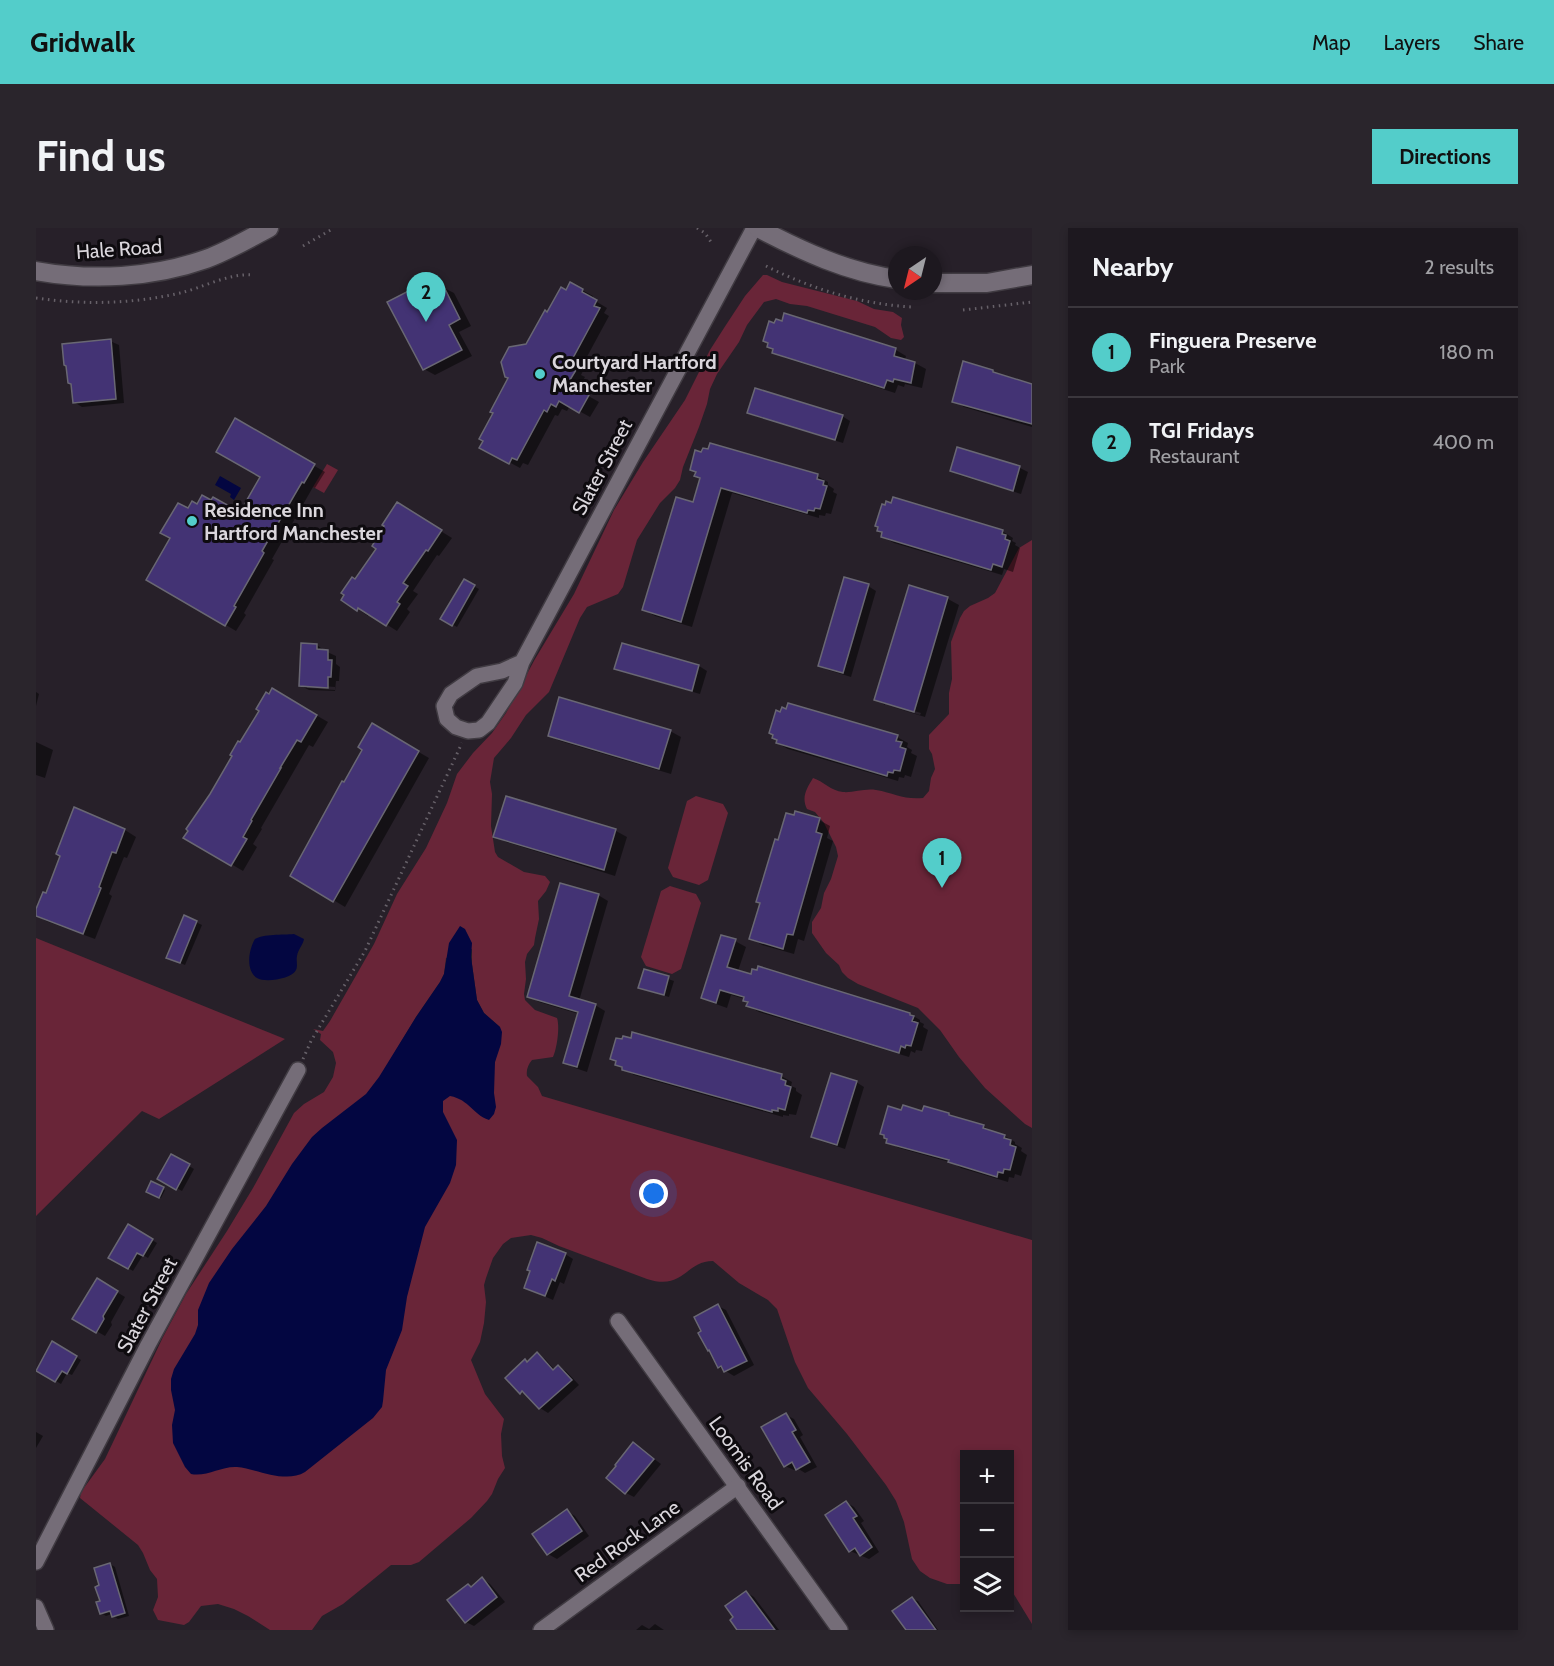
<!DOCTYPE html>
<meta charset="utf-8">
<style>
body{margin:0;font-family:Cabin,sans-serif;background:#2a252c;color:#f1f3f6}
.controls{position:absolute;right:18px;bottom:18px;display:grid;overflow:hidden;border-radius:0px;box-shadow:0 3px 9px #0003}
.controls button{width:54px;height:54px;display:grid;place-items:center;padding:0;border:0;border-bottom:2px solid #3b373d;background:#1d181f;color:#f1f3f6;font:30px sans-serif}
.compass{position:absolute;left:852px;top:18px;width:54px;height:54px;border-radius:50%;background:#1d181f;box-shadow:0 3px 9px #0003;rotate:215deg}
.you{position:absolute;left:618px;top:966px;width:21px;height:21px;margin:-15px;border:4px solid #fff;border-radius:50%;background:#1a73e8;box-shadow:0 0 0 9px #1a73e833}
.badge{display:grid;place-items:center;width:39px;height:39px;border-radius:50%;background:#53cdca;color:#111;font-size:20px;font-weight:700}
.pin{position:absolute;translate:-50% -50px;filter:drop-shadow(0 2px 3px #0008)}
.pin::after{content:'';position:absolute;top:32px;width:21px;height:18px;background:inherit;clip-path:polygon(0 0,100% 0,50% 100%)}
.list{margin:0;padding:0;list-style:none}
h2{display:flex;justify-content:space-between;align-items:center;height:78px;margin:0;padding:0 24px;font-size:26px}
h2 small{font-size:20px;font-weight:400;color:#a0a0a4}
.list li{display:grid;grid-template-columns:39px 1fr auto;gap:18px;align-items:center;box-sizing:border-box;height:90px;padding:0 24px;border-top:2px solid #3b373d}
.list b{display:block;font-size:22px;white-space:nowrap}
.list p{margin:0;font-size:20px;white-space:nowrap;color:#a0a0a4}
.list em{font-size:20px;font-style:normal;color:#a0a0a4}
.icon{flex:none;width:33px;height:33px;fill:none;stroke:currentColor;stroke-width:2;stroke-linecap:round;stroke-linejoin:round}
.map{position:relative;flex:none;width:996px;height:1402px;overflow:hidden;border-radius:0px}
header{display:flex;align-items:center;gap:36px;box-sizing:border-box;height:84px;padding:0 30px;background:#53cdca;color:#111}
header strong{font-size:28px}
nav{display:flex;gap:33px;margin-inline-start:auto;font-size:21px}
.intro{display:flex;align-items:center;justify-content:space-between;box-sizing:border-box;height:144px;padding:0 36px}
h1{margin:0;font-size:42px}
.button{padding:15px 27px;border-radius:0px;background:#53cdca;color:#111;font-size:21px;font-weight:700}
main{display:flex;gap:36px;padding:0 36px}
aside{flex:1;background:#1d181f;border-radius:0px;box-shadow:0 3px 9px #0003}
.map>svg:first-child{display:block}
</style>
<header>
<strong>Gridwalk</strong>
<nav><a>Map</a><a>Layers</a><a>Share</a></nav>
</header>
<div class="intro"><h1>Find us</h1><a class="button">Directions</a></div>
<main>
<div class="map">
<svg width="996" height="1402" viewBox="0 0 996 1402">
<rect width="100%" height="100%" fill="#272029"/>
<g fill="#692538" fill-rule="evenodd">
<path d="M 727,47 L 731,47 L 746,54 L 821,73 L 838,81 L 857,84 L 866,90 L 865,97 L 868,109 L 865,112 L 855,110 L 839,99 L 771,78 L 754,76 L 740,71 L 728,74 L 711,97 L 703,114 L 681,146 L 674,161 L 671,176 L 663,199 L 647,239 L 644,252 L 639,260 L 624,275 L 601,312 L 587,359 L 582,366 L 551,379 L 544,390 L 513,464 L 490,487 L 475,510 L 458,530 L 454,554 L 456,566 L 455,598 L 459,624 L 462,629 L 488,644 L 509,648 L 514,654 L 510,663 L 502,673 L 503,691 L 499,710 L 498,717 L 491,726 L 489,734 L 490,751 L 488,766 L 489,772 L 499,782 L 521,790 C 524,799 521,820 517,829 L 496,832 C 492,837 490,842 491,848 L 502,859 L 506,868 L 996,1012 L 996,1396 L 974,1360 L 974,1226 L 928,1226 L 928,1356 L 911,1356 L 894,1350 L 884,1343 L 876,1331 L 868,1294 L 860,1273 L 850,1257 L 811,1206 L 772,1160 L 759,1134 L 741,1081 L 732,1072 L 703,1055 L 677,1033 C 649,1033 648,1063 611,1051 L 523,1018 L 506,1010 L 495,1007 L 475,1010 L 467,1016 L 457,1030 L 450,1050 L 448,1057 L 450,1074 L 448,1095 L 444,1114 L 435,1132 L 449,1166 L 468,1191 L 465,1206 L 466,1228 L 469,1240 L 462,1251 L 456,1266 L 451,1273 L 435,1290 L 383,1334 L 375,1337 L 355,1337 L 307,1376 L 286,1388 L 276,1402 L 234,1402 L 212,1388 L 198,1381 L 182,1376 L 165,1378 L 153,1394 L 148,1397 L 122,1392 L 117,1382 L 122,1369 L 121,1351 L 114,1342 L 107,1325 L 102,1317 L 44,1270 L 45,1264 L 69,1231 L 127,1109 L 150,1066 L 191,1003 L 217,960 L 258,885 L 268,876 L 288,864 L 297,849 L 300,835 L 297,824 L 284,812 L 285,806 L 277,801 L 287,803 L 294,793 L 338,716 L 361,666 L 390,620 L 411,575 L 421,546 L 437,525 L 456,505 L 470,485 L 499,431 L 538,366 L 578,282 L 607,234 L 649,172 L 674,122 L 688,100 L 709,68 ZM 436,721 L 436,736 L 441,772 L 448,785 L 464,799 L 459,834 L 359,824 L 380,789 L 404,754 L 408,746 L 410,730 Z"/>
<path d="M 291,236 L 302,242 L 288,265 L 277,259 Z"/>
<path d="M 996,312 L 996,900 L 989,896 L 949,860 L 923,829 L 904,802 L 882,780 L 822,756 L 812,750 L 806,744 L 803,737 L 790,725 L 776,705 L 776,694 L 785,680 L 788,665 L 795,651 L 802,628 L 800,619 L 788,595 L 779,584 L 771,581 C 765,569 771,560 777,550 C 787,553 795,563 807,564 C 817,565 829,560 840,562 C 858,565 868,572 887,570 L 893,563 L 895,550 L 899,541 L 896,526 L 893,521 L 893,507 L 913,486 L 913,465 L 916,451 L 915,414 L 924,390 L 928,383 L 934,378 L 952,370 L 959,365 L 983,320 Z"/>
<path d="M 660,568 L 687,576 L 692,585 L 672,652 L 663,657 L 637,649 L 632,640 L 651,573 Z"/>
<path d="M 634,658 L 660,666 L 665,675 L 645,741 L 636,746 L 610,738 L 605,729 L 625,663 Z"/>
<path d="M 0,710 L 249,811 L 123,891 L 106,883 L 0,988 Z"/>
</g>
<g fill="#030641">
<path d="M 184,248 L 205,260 L 198,272 L 194,269 L 195,266 L 179,257 Z"/>
<path d="M 424,698 L 429,701 L 436,715 L 435,729 L 441,772 L 448,785 L 464,799 L 466,804 L 465,816 L 459,834 L 458,865 L 460,879 L 458,886 L 453,892 C 436,886 434,872 414,868 L 407,873 L 407,884 L 421,912 L 420,937 L 414,955 L 389,999 L 371,1069 L 366,1102 L 350,1142 L 347,1173 L 346,1179 L 337,1190 L 269,1244 C 249,1256 222,1241 201,1239 C 185,1238 171,1249 155,1246 L 149,1239 L 137,1215 L 136,1197 L 139,1182 L 135,1162 L 135,1151 L 138,1141 L 159,1106 L 162,1097 L 162,1082 L 173,1055 L 196,1021 L 230,978 L 256,936 L 276,909 L 286,900 L 330,866 L 343,849 L 380,789 L 404,754 L 408,746 L 413,715 Z"/>
<path d="M 258,706 L 268,711 C 267,717 262,721 261,728 C 260,732 262,738 260,742 C 256,751 229,755 221,750 C 209,742 213,721 219,711 C 227,706 247,707 258,706 Z"/>
</g>
<g fill="#0007" fill-rule="evenodd">
<path d="M 394,53 L 418,65 L 435,98 L 423,104 L 436,128 L 399,147 L 388,141 Z"/>
<path d="M 535,56 L 557,68 L 556,71 L 571,80 L 568,85 L 573,88 L 546,138 L 549,139 L 545,147 L 549,149 L 542,162 L 563,174 L 554,189 L 534,178 L 531,183 L 526,181 L 522,188 L 519,187 L 492,237 L 487,235 L 484,240 L 445,219 L 491,117 L 512,86 L 531,64 Z"/>
<path d="M 749,87 L 860,122 L 870,128 L 869,132 L 879,135 L 890,141 L 886,160 L 869,156 L 868,159 L 862,157 L 859,165 L 749,130 L 738,124 Z"/>
<path d="M 74,113 L 83,117 L 88,175 L 46,179 L 38,174 Z"/>
<path d="M 957,144 L 965,148 L 996,157 L 996,199 L 928,179 L 918,173 Z"/>
<path d="M 713,184 L 806,188 L 814,193 L 807,215 L 721,189 Z"/>
<path d="M 199,192 L 289,244 L 279,260 L 277,259 L 236,331 L 238,332 L 208,385 L 210,387 L 200,403 L 112,351 L 153,282 L 161,277 L 204,286 L 226,248 Z"/>
<path d="M 922,221 L 984,240 L 992,244 L 985,266 L 923,247 L 915,243 Z"/>
<path d="M 655,242 L 781,248 L 792,254 L 792,257 L 798,261 L 797,264 L 801,266 L 795,286 L 790,285 L 789,288 L 783,287 L 783,290 L 696,265 L 656,399 L 619,388 L 608,382 L 658,276 L 665,250 L 661,245 Z"/>
<path d="M 372,283 L 416,310 L 403,328 L 401,327 L 377,363 L 382,366 L 371,381 L 374,384 L 361,403 L 334,386 L 332,388 L 322,381 L 307,372 Z"/>
<path d="M 966,303 L 977,310 L 976,313 L 980,315 L 979,317 L 984,320 L 977,344 L 968,341 L 966,347 L 858,315 L 847,309 Z"/>
<path d="M 428,353 L 443,361 L 421,399 L 406,391 Z"/>
<path d="M 832,358 L 840,363 L 815,449 L 792,442 L 784,438 Z"/>
<path d="M 873,359 L 912,371 L 923,377 L 889,489 L 850,477 L 884,487 L 885,485 L 849,474 L 849,477 L 839,471 Z"/>
<path d="M 281,417 L 289,423 L 300,428 L 300,436 L 304,439 L 303,453 L 300,453 L 299,463 L 273,462 L 265,458 ZM 271,457 L 299,459 L 299,462 L 271,460 Z"/>
<path d="M 663,438 L 671,443 L 664,466 L 588,444 L 580,440 Z"/>
<path d="M 236,462 L 292,494 L 277,519 L 273,517 L 225,600 L 226,601 L 217,616 L 221,619 L 207,643 L 149,609 Z"/>
<path d="M 0,464 L 3,466 L 0,478 Z"/>
<path d="M 336,497 L 393,530 L 309,679 L 256,647 L 328,521 Z"/>
<path d="M 634,503 L 645,509 L 635,546 L 524,513 L 513,507 Z"/>
<path d="M 861,509 L 872,515 L 871,519 L 876,522 L 875,525 L 881,528 L 875,549 L 869,547 L 868,550 L 863,549 L 862,553 L 752,521 L 741,515 Z"/>
<path d="M 0,514 L 17,522 L 9,550 L 0,547 Z"/>
<path d="M 471,570 L 580,603 L 591,609 L 579,648 L 470,614 L 459,608 Z"/>
<path d="M 39,581 L 89,602 L 100,609 L 91,630 L 88,629 L 73,666 L 76,668 L 59,711 L 10,693 L 0,687 L 10,667 L 26,628 Z"/>
<path d="M 783,592 L 794,598 L 791,610 L 797,613 L 768,713 L 762,711 L 758,726 L 726,717 L 715,710 L 743,614 Z"/>
<path d="M 562,667 L 572,673 L 543,773 L 559,777 L 569,783 L 551,844 L 539,840 L 529,834 L 543,786 L 503,774 L 493,768 Z"/>
<path d="M 149,689 L 166,697 L 149,737 L 137,732 Z"/>
<path d="M 699,713 L 710,719 L 702,743 L 874,786 L 884,792 L 884,794 L 888,796 L 887,799 L 892,802 L 886,823 L 880,822 L 879,825 L 875,823 L 873,829 L 723,784 L 712,778 L 713,774 L 709,771 L 695,767 L 691,780 L 677,775 L 667,769 Z"/>
<path d="M 609,743 L 638,753 L 633,769 L 609,762 Z"/>
<path d="M 580,836 L 745,848 L 756,854 L 755,858 L 760,860 L 760,863 L 766,867 L 760,887 L 753,886 L 753,888 L 747,887 L 747,889 L 598,847 Z"/>
<path d="M 820,854 L 828,859 L 809,921 L 785,913 L 777,909 Z"/>
<path d="M 866,884 L 913,887 L 919,890 L 947,898 L 958,904 L 969,908 L 979,914 L 979,916 L 986,920 L 985,923 L 991,927 L 985,948 L 979,946 L 978,950 L 973,949 L 972,954 L 925,940 L 917,935 L 863,920 L 852,914 Z"/>
<path d="M 136,928 L 158,941 L 146,963 L 123,951 Z"/>
<path d="M 116,955 L 129,962 L 125,970 L 112,963 Z"/>
<path d="M 93,998 L 121,1015 L 112,1030 L 107,1027 L 97,1043 L 74,1029 Z"/>
<path d="M 529,1026 L 537,1031 L 528,1056 L 524,1054 L 517,1072 L 490,1060 Z"/>
<path d="M 61,1052 L 89,1069 L 75,1094 L 76,1097 L 69,1108 L 38,1090 Z"/>
<path d="M 682,1078 L 690,1082 L 718,1137 L 698,1148 L 683,1139 Z"/>
<path d="M 17,1115 L 45,1132 L 36,1147 L 31,1145 L 25,1156 L 1,1142 Z"/>
<path d="M 501,1126 L 509,1131 L 519,1142 L 522,1139 L 530,1143 L 543,1157 L 512,1185 L 504,1180 L 493,1168 L 485,1164 L 492,1135 Z"/>
<path d="M 750,1187 L 758,1191 L 767,1207 L 764,1209 L 781,1239 L 769,1245 L 761,1240 L 758,1242 L 749,1238 Z"/>
<path d="M 0,1204 L 7,1208 L 0,1220 Z"/>
<path d="M 598,1216 L 625,1236 L 598,1269 L 590,1265 Z"/>
<path d="M 810,1274 L 818,1279 L 828,1293 L 825,1295 L 843,1324 L 833,1331 L 814,1323 Z"/>
<path d="M 531,1283 L 539,1288 L 553,1308 L 521,1331 L 512,1326 L 498,1307 Z"/>
<path d="M 74,1336 L 79,1339 L 93,1388 L 82,1391 L 77,1388 L 76,1386 L 70,1388 L 65,1385 L 65,1358 Z"/>
<path d="M 446,1351 L 454,1356 L 469,1374 L 438,1398 L 430,1394 L 436,1360 Z"/>
<path d="M 710,1364 L 718,1369 L 743,1402 L 703,1402 L 696,1392 L 700,1389 Z"/>
<path d="M 876,1371 L 882,1373 L 902,1402 L 872,1402 L 858,1383 Z"/>
<path d="M 619,1396 L 628,1402 L 600,1402 L 606,1397 L 613,1401 Z"/>
</g>
<g fill="#433374" stroke="#696773" stroke-width="1.5">
<path d="M 394,52 L 399,61 L 407,57 L 424,91 L 413,97 L 426,122 L 387,142 L 351,74 Z"/>
<path d="M 534,54 L 547,61 L 546,64 L 561,72 L 558,78 L 564,80 L 537,130 L 540,132 L 535,140 L 540,142 L 532,155 L 553,167 L 543,185 L 523,173 L 520,179 L 515,176 L 511,184 L 508,182 L 481,232 L 476,230 L 473,236 L 443,220 L 447,213 L 443,211 L 457,185 L 454,184 L 472,150 L 469,149 L 465,134 L 473,119 L 490,116 L 509,82 L 511,84 L 525,59 L 530,62 Z"/>
<path d="M 748,85 L 860,120 L 858,128 L 879,134 L 875,155 L 858,151 L 857,154 L 851,152 L 848,160 L 736,125 L 737,121 L 731,119 L 732,115 L 727,113 L 733,93 L 738,95 L 740,91 L 746,93 Z"/>
<path d="M 75,111 L 80,171 L 37,175 L 35,156 L 32,155 L 30,138 L 28,137 L 26,116 Z"/>
<path d="M 927,133 L 957,142 L 957,144 L 996,156 L 996,196 L 916,174 Z"/>
<path d="M 719,160 L 807,187 L 799,212 L 711,185 Z"/>
<path d="M 199,190 L 279,236 L 268,255 L 266,254 L 226,323 L 228,325 L 198,378 L 200,379 L 189,398 L 110,352 L 134,310 L 124,305 L 142,275 L 152,280 L 156,273 L 161,276 L 166,267 L 175,272 L 177,269 L 204,284 L 224,249 L 180,224 Z"/>
<path d="M 674,215 L 782,246 L 781,251 L 788,253 L 787,257 L 791,258 L 784,281 L 779,280 L 778,283 L 772,282 L 771,285 L 685,260 L 645,394 L 606,382 L 640,269 L 657,274 L 664,250 L 658,248 L 660,244 L 654,242 L 659,222 L 665,224 L 667,220 L 672,221 Z"/>
<path d="M 921,219 L 984,238 L 977,263 L 914,243 Z"/>
<path d="M 857,269 L 967,302 L 966,306 L 970,307 L 969,311 L 974,313 L 966,339 L 957,336 L 955,342 L 845,309 L 846,304 L 841,303 L 842,299 L 839,298 L 846,276 L 849,277 L 850,273 L 855,275 Z"/>
<path d="M 361,274 L 406,302 L 392,323 L 390,322 L 367,355 L 372,358 L 361,374 L 364,376 L 350,398 L 322,380 L 321,383 L 305,372 L 308,367 L 305,365 L 316,349 L 319,351 L 340,321 L 336,318 L 348,298 L 346,297 Z"/>
<path d="M 808,349 L 833,356 L 807,445 L 782,438 Z"/>
<path d="M 428,351 L 439,357 L 416,398 L 404,391 Z"/>
<path d="M 873,357 L 912,369 L 878,484 L 838,472 Z"/>
<path d="M 265,415 L 281,416 L 281,421 L 292,422 L 292,432 L 296,432 L 295,449 L 292,449 L 292,460 L 263,458 Z"/>
<path d="M 586,415 L 663,437 L 656,463 L 578,441 Z"/>
<path d="M 236,460 L 281,487 L 265,514 L 261,512 L 244,540 L 245,540 L 215,592 L 216,593 L 207,609 L 211,611 L 195,638 L 147,610 L 152,603 L 150,601 L 174,566 L 196,528 L 194,527 L 202,513 L 204,514 L 223,483 L 220,481 L 230,464 L 233,466 Z"/>
<path d="M 523,469 L 635,502 L 623,541 L 512,508 Z"/>
<path d="M 752,475 L 862,507 L 860,513 L 866,514 L 864,519 L 870,521 L 864,543 L 858,542 L 857,545 L 852,544 L 851,548 L 740,515 L 741,512 L 736,510 L 737,507 L 733,505 L 740,482 L 744,484 L 746,479 L 750,481 Z"/>
<path d="M 336,495 L 383,523 L 297,674 L 254,648 L 306,553 L 308,554 L 326,522 L 322,519 Z"/>
<path d="M 470,568 L 580,601 L 568,642 L 457,609 Z"/>
<path d="M 38,579 L 89,601 L 80,625 L 76,624 L 63,659 L 65,660 L 47,706 L 0,688 L 0,681 L 7,664 L 10,665 L 24,628 L 20,626 Z"/>
<path d="M 759,583 L 784,590 L 780,604 L 786,606 L 757,707 L 751,706 L 747,721 L 713,711 L 724,675 L 720,674 L 739,611 L 742,612 L 750,585 L 758,587 Z"/>
<path d="M 524,655 L 563,666 L 533,768 L 560,776 L 541,839 L 527,835 L 542,784 L 491,769 Z"/>
<path d="M 148,687 L 161,693 L 144,735 L 130,730 Z"/>
<path d="M 685,707 L 700,711 L 691,739 L 715,746 L 716,741 L 721,742 L 722,738 L 874,785 L 874,787 L 878,788 L 876,793 L 882,795 L 875,818 L 870,817 L 869,820 L 865,818 L 863,825 L 710,778 L 712,774 L 707,773 L 708,769 L 684,762 L 680,775 L 665,770 Z"/>
<path d="M 608,741 L 633,748 L 628,767 L 602,760 Z"/>
<path d="M 596,804 L 746,846 L 745,851 L 750,853 L 749,857 L 755,859 L 749,882 L 742,880 L 742,883 L 736,882 L 736,884 L 586,842 L 586,839 L 579,837 L 580,833 L 574,831 L 580,810 L 586,811 L 587,808 L 595,810 Z"/>
<path d="M 795,845 L 821,853 L 801,917 L 775,909 Z"/>
<path d="M 867,877 L 886,883 L 888,878 L 913,885 L 913,887 L 948,897 L 947,900 L 969,907 L 968,910 L 975,912 L 974,917 L 980,919 L 974,942 L 968,941 L 967,945 L 962,944 L 961,949 L 912,934 L 913,932 L 850,915 L 851,911 L 848,910 L 848,907 L 844,906 L 852,878 L 865,882 Z"/>
<path d="M 135,926 L 154,936 L 140,962 L 121,951 Z"/>
<path d="M 115,953 L 128,959 L 123,970 L 110,964 Z"/>
<path d="M 92,996 L 117,1011 L 107,1028 L 101,1025 L 92,1041 L 72,1030 Z"/>
<path d="M 501,1014 L 530,1025 L 519,1053 L 516,1051 L 509,1068 L 488,1060 L 494,1043 L 491,1042 Z"/>
<path d="M 61,1050 L 82,1063 L 67,1088 L 68,1091 L 60,1105 L 36,1091 Z"/>
<path d="M 682,1076 L 711,1133 L 688,1144 L 685,1138 L 682,1140 L 673,1122 L 672,1123 L 662,1105 L 665,1103 L 658,1089 Z"/>
<path d="M 16,1113 L 41,1128 L 31,1146 L 26,1143 L 19,1154 L 0,1143 Z"/>
<path d="M 501,1124 L 517,1142 L 522,1137 L 536,1152 L 503,1181 L 486,1163 L 484,1166 L 469,1150 L 489,1131 L 491,1134 Z"/>
<path d="M 750,1185 L 760,1202 L 756,1204 L 774,1234 L 760,1242 L 756,1234 L 748,1239 L 725,1199 Z"/>
<path d="M 597,1214 L 618,1231 L 589,1266 L 570,1250 L 580,1238 L 579,1237 Z"/>
<path d="M 810,1273 L 821,1288 L 817,1290 L 836,1319 L 824,1328 L 819,1320 L 813,1324 L 789,1287 Z"/>
<path d="M 531,1281 L 546,1303 L 511,1327 L 496,1306 Z"/>
<path d="M 74,1335 L 89,1385 L 76,1389 L 74,1383 L 64,1386 L 60,1374 L 64,1373 L 59,1359 L 63,1357 L 58,1340 Z"/>
<path d="M 446,1349 L 461,1369 L 429,1395 L 411,1372 L 432,1356 L 435,1359 Z"/>
<path d="M 710,1363 L 739,1402 L 701,1402 L 694,1392 L 697,1389 L 689,1378 Z"/>
<path d="M 876,1369 L 900,1402 L 870,1402 L 856,1383 Z"/>
</g>
<g fill="none" stroke-linecap="round" stroke-linejoin="round">
<g stroke="#403b42" stroke-width="18">
<g id="minor">
<path d="M 486,434 L 466,443 L 441,448 L 415,466 L 408,478 L 411,491 L 420,499 L 432,503 L 443,502 L 452,495 L 479,455 L 486,434 L 718,0"/>
<path d="M 582,1093 L 804,1402"/>
<path d="M 0,1334 L 112,1117 L 262,842"/>
<path d="M 0,1379 L 10,1402"/>
<path d="M 505,1402 L 702,1258"/>
</g>
</g>
<g stroke="#403b42" stroke-width="21">
<g id="tertiary">
<path d="M 722,0 C 766,23 811,44 861,51"/>
<path d="M 0,43 C 56,53 116,50 170,31 C 192,23 212,11 233,0"/>
<path d="M 897,55 L 951,55 L 996,47"/>
</g>
</g>
<g stroke="#676169" stroke-width="3" stroke-dasharray="1.5 4.5" stroke-linecap="butt">
<path d="M 661,0 L 669,5 L 675,14"/>
<path d="M 267,18 L 298,0"/>
<path d="M 730,38 C 776,61 824,76 876,79"/>
<path d="M 0,70 C 48,77 96,76 144,65 C 166,60 193,45 216,47"/>
<path d="M 927,82 L 996,74"/>
<path d="M 267,831 L 275,813 L 329,723 L 426,515"/>
</g>
<use href="#minor" stroke="#756d78" stroke-width="15"/>
<use href="#tertiary" stroke="#756d78" stroke-width="18"/>
</g>
<g fill="#53cdca" stroke="#0e0b0f" stroke-width="2">
<circle cx="504" cy="146" r="6"/>
<circle cx="156" cy="293" r="6"/>
</g>
<g text-anchor="middle" dominant-baseline="central" stroke-width="6" stroke-linejoin="round" paint-order="stroke">
<g font-size="20" fill="#dad6dc" stroke="#0e0b0f">
<text transform="translate(83 21) rotate(-4)">Hale Road</text>
<text transform="translate(566 239) rotate(-62)">Slater Street</text>
<text transform="translate(111 1077) rotate(-62)">Slater Street</text>
<text transform="translate(710 1235) rotate(54)">Loomis Road</text>
<text transform="translate(591 1313) rotate(-36)">Red Rock Lane</text>
</g>
<g font-size="20" font-weight="bold" fill="#dad6dc" stroke="#0e0b0f" text-anchor="start">
<text x="516" y="134">Courtyard Hartford<tspan x="516" dy="23">Manchester</tspan></text>
<text x="168" y="282">Residence Inn<tspan x="168" dy="23">Hartford Manchester</tspan></text>
</g>
</g>
</svg>
<div class="controls">
<button>+</button>
<button>−</button>
<button><svg class="icon" aria-label="layers" viewBox="0 0 24 24"><path d="M12 4l9 5-9 5-9-5zM3 14l9 5 9-5"/></svg></button>
</div>
<svg class="compass" viewBox="-18 -18 36 36"><path d="M0-13l5 13h-10z" fill="#e53935"/><path d="M0 13l5-13h-10z" fill="#a0a0a4"/></svg>
<div class="you"></div>
<div class="pin badge" style="left:906px;top:660px">1</div>
<div class="pin badge" style="left:390px;top:94px">2</div>
</div>
<aside>
<h2>Nearby<small>2 results</small></h2>
<ul class="list">
<li><span class="badge">1</span><div><b>Finguera Preserve</b><p>Park</p></div><em>180 m</em></li>
<li><span class="badge">2</span><div><b>TGI Fridays</b><p>Restaurant</p></div><em>400 m</em></li>
</ul>
</aside>
</main>
